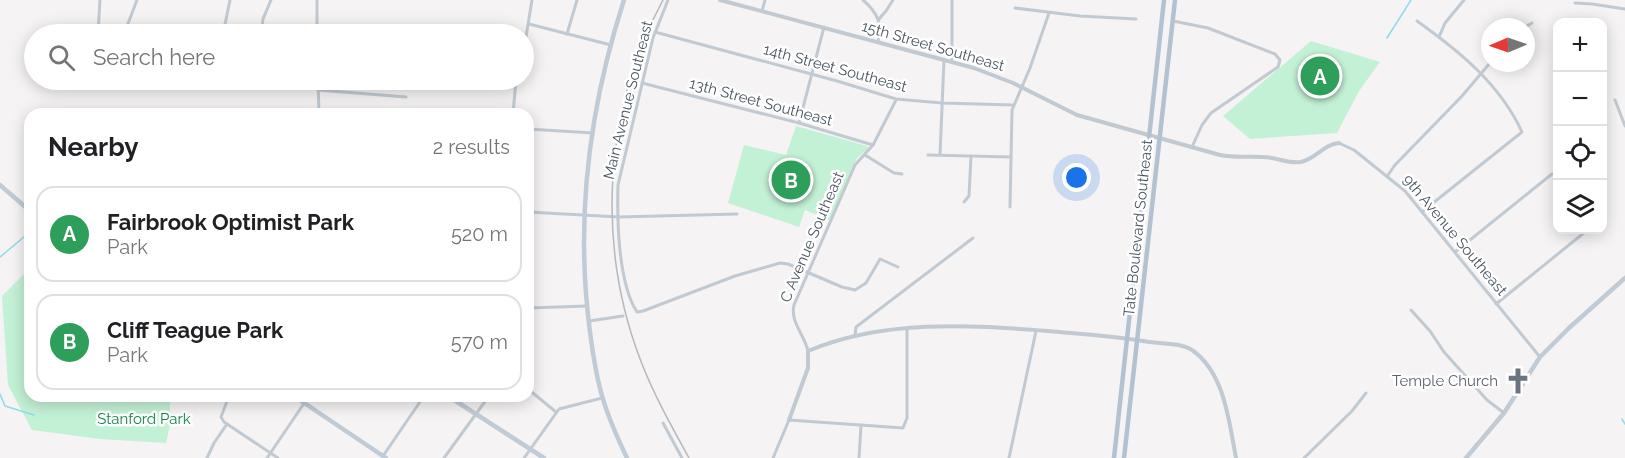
<!DOCTYPE html>
<meta charset="utf-8">
<style>
body{margin:0;font-family:Raleway,sans-serif;background:#f2f2f2;color:#202124}
.controls{position:absolute;right:18px;top:18px;display:grid;overflow:hidden;border-radius:12px;box-shadow:0 3px 15px #0003}
.controls button{width:54px;height:54px;display:grid;place-items:center;padding:0;border:0;border-bottom:2px solid #e0e0e0;background:#fff;color:#202124;font:30px sans-serif}
.compass{position:absolute;left:1481px;top:18px;width:54px;height:54px;border-radius:50%;background:#fff;box-shadow:0 3px 15px #0003;rotate:268deg}
.you{position:absolute;left:1077px;top:178px;width:21px;height:21px;margin:-15px;border:4px solid #fff;border-radius:50%;background:#1a73e8;box-shadow:0 0 0 9px #1a73e833}
.badge{display:grid;place-items:center;width:39px;height:39px;border-radius:50%;background:#1a73e8;color:#fff;font-size:20px;font-weight:700}
.pin{position:absolute;translate:-50% -50%;border:3px solid #fff;box-shadow:0 2px 6px #0006}
.list{margin:0;padding:0;list-style:none}
h2{display:flex;justify-content:space-between;align-items:center;height:78px;margin:0;padding:0 24px;font-size:26px}
h2 small{font-size:20px;font-weight:400;color:#757577}
.list li{display:grid;grid-template-columns:39px 1fr auto;gap:18px;align-items:center;box-sizing:border-box;height:96px;margin:0 12px 12px;padding:0 12px;border:2px solid #e0e0e0;border-radius:18px}
.list b{display:block;font-size:22px;white-space:nowrap}
.list p{margin:0;font-size:20px;white-space:nowrap;color:#757577}
.list em{font-size:20px;font-style:normal;color:#757577}
.icon{flex:none;width:33px;height:33px;fill:none;stroke:currentColor;stroke-width:2;stroke-linecap:round;stroke-linejoin:round}
.map{position:relative;flex:none;width:1625px;height:458px;overflow:hidden}
.search{position:absolute;background:#fff;box-shadow:0 3px 15px #0003;left:24px;top:24px;width:510px;height:66px;display:flex;align-items:center;gap:15px;box-sizing:border-box;padding:0 21px;border-radius:33px;color:#757577;font-size:22px}
.panel{position:absolute;background:#fff;box-shadow:0 3px 15px #0003;left:24px;top:108px;width:510px;height:294px;border-radius:18px}
.map>svg:first-child{display:block}
</style>
<div class="map">
<svg width="1625" height="458" viewBox="0 0 1625 458">
<rect width="100%" height="100%" fill="#f5f3f3"/>
<g fill="#c3f1d5">
<path d="M 1311,41 L 1380,62 L 1359,91 L 1337,133 L 1250,139 L 1223,116 Z"/>
<path d="M 796,126 L 867,146 L 869,148 L 857,158 L 830,220 L 805,210 L 799,227 L 728,203 L 744,145 L 786,155 Z"/>
<path d="M 30,268 L 30,396 L 170,396 L 170,425 L 166,443 L 100,439 L 32,430 L 8,385 L 2,296 Z"/>
</g>
<g fill="none" stroke-linecap="round" stroke-linejoin="round">
<g stroke="#90daee" stroke-width="1.5">
<path d="M 1387,38 L 1411,0"/>
<path d="M 141,114 L 153,110"/>
<path d="M 0,257 L 30,232"/>
<path d="M 0,394 L 5,406 L 34,415"/>
<path d="M 1622,419 L 1625,424"/>
</g>
<g stroke="#c1cad2" stroke-width="3">
<path d="M 668,0 L 653,38 L 618,185 C 617,219 618,283 637,312 L 643,311 L 735,276 L 780,263 L 788,264 L 842,287 L 855,290 L 866,283 L 880,259 L 898,267"/>
<path d="M 863,0 C 877,12 883,24 878,42"/>
<path d="M 1575,3 L 1592,4 L 1625,9"/>
<path d="M 1015,8 L 1080,16 L 1136,19"/>
<path d="M 762,11 L 765,0"/>
<path d="M 879,19 L 886,11 L 893,0"/>
<path d="M 1173,21 L 1208,28 L 1275,54 L 1280,60 L 1278,67 L 1211,113 L 1202,125 L 1192,147"/>
<path d="M 1417,21 C 1459,51 1500,84 1522,132 L 1423,211"/>
<path d="M 529,24 L 611,45"/>
<path d="M 1525,27 L 1532,23"/>
<path d="M 655,32 L 837,81 L 896,99 L 942,103 L 1013,105"/>
<path d="M 98,34 L 100,0"/>
<path d="M 124,34 L 137,0"/>
<path d="M 223,34 L 230,0"/>
<path d="M 261,34 L 263,19 L 271,0"/>
<path d="M 317,34 L 317,0"/>
<path d="M 567,34 L 577,0"/>
<path d="M 1439,37 L 1445,23 L 1464,0"/>
<path d="M 524,49 L 532,0"/>
<path d="M 952,62 L 952,0"/>
<path d="M 318,80 L 319,114"/>
<path d="M 642,83 L 799,123 L 873,145"/>
<path d="M 213,85 L 214,80"/>
<path d="M 318,90 L 406,97"/>
<path d="M 1615,100 L 1625,126"/>
<path d="M 115,114 L 116,110"/>
<path d="M 513,114 L 516,80"/>
<path d="M 799,123 L 824,27"/>
<path d="M 528,129 L 593,133"/>
<path d="M 1339,143 L 1354,150 L 1405,191 L 1540,357"/>
<path d="M 865,155 L 894,173 L 902,174"/>
<path d="M 928,155 L 1011,157"/>
<path d="M 940,155 L 944,60"/>
<path d="M 1388,175 L 1395,165 L 1462,96 L 1490,63"/>
<path d="M 964,202 L 969,196 L 971,156"/>
<path d="M 1010,207 L 1012,110 L 1030,68 L 1049,13"/>
<path d="M 528,212 L 619,217 L 737,214"/>
<path d="M 1455,252 L 1552,174"/>
<path d="M 1496,304 L 1585,232"/>
<path d="M 528,308 L 587,306"/>
<path d="M 1411,310 L 1430,331 L 1444,352 L 1487,400 L 1504,413"/>
<path d="M 589,321 L 623,316"/>
<path d="M 855,336 L 856,327 L 973,238"/>
<path d="M 808,351 C 804,334 790,322 794,305 L 855,165 L 873,145 L 896,100"/>
<path d="M 528,389 L 556,412"/>
<path d="M 229,396 L 221,417 L 224,422 L 278,458"/>
<path d="M 663,423 L 682,458"/>
<path d="M 383,456 L 424,396"/>
<path d="M 207,458 L 214,443 L 227,424"/>
<path d="M 267,458 L 309,396"/>
<path d="M 444,458 L 489,396"/>
<path d="M 524,458 L 559,409 L 602,398"/>
<path d="M 773,458 L 789,420 L 903,428 L 907,418 L 907,329"/>
<path d="M 859,458 L 861,425"/>
<path d="M 1009,458 L 1036,331"/>
<path d="M 1304,458 L 1352,411 L 1366,393"/>
</g>
<g stroke="#c1cad2" stroke-width="4">
<path d="M 720,0 L 974,68 L 1013,83 L 1077,115 L 1220,155 C 1234,158 1248,156 1263,157 C 1276,157 1288,164 1301,162 C 1316,159 1324,144 1339,143"/>
<path d="M 789,420 L 808,368 L 808,351 C 884,319 968,325 1048,331 C 1080,334 1111,336 1143,341 C 1158,344 1179,342 1192,350 C 1225,373 1229,422 1236,458"/>
</g>
<g stroke="#c1cbd6" stroke-width="4.5">
<path d="M 624,0 C 589,108 575,219 590,332 C 593,355 596,377 603,399 C 609,420 618,439 627,458"/>
<path d="M 0,185 L 30,211"/>
<path d="M 294,396 L 386,458"/>
<path d="M 448,396 L 544,458"/>
<path d="M 1466,458 L 1504,413 L 1540,357 L 1569,328 L 1625,278"/>
</g>
<g stroke="#b3c2d1" stroke-width="4.5">
<path d="M 1114,458 L 1164,0"/>
<path d="M 1124,458 L 1175,0"/>
</g>
<path stroke="#b5b8bd" stroke-width="1.5" d="M 663,0 C 603,111 596,247 642,364 C 655,397 672,427 689,458"/>
</g>
<defs>
<g id="church-bare" transform="scale(2.07)"><path d="M-1.2-6h2.4v3.5h3.3v2.4h-3.3V6h-2.4V-.1h-3.3v-2.4h3.3Z" fill="#6b7280" stroke="#fff" stroke-width="2.5" paint-order="stroke"/></g>
</defs>
<g fill-rule="evenodd">
<use href="#church-bare" x="1518" y="381"/>
</g>
<g text-anchor="middle" dominant-baseline="central" stroke-width="5" stroke-linejoin="round" paint-order="stroke">
<g font-size="15" fill="#4a5661" stroke="#fff">
<text transform="translate(933 46) rotate(16)">15th Street Southeast</text>
<text transform="translate(835 68) rotate(15)">14th Street Southeast</text>
<text transform="translate(628 100) rotate(-76)">Main Avenue Southeast</text>
<text transform="translate(761 102) rotate(15)">13th Street Southeast</text>
<text transform="translate(1138 228) rotate(-84)">Tate Boulevard Southeast</text>
<text transform="translate(1455 235) rotate(50)">9th Avenue Southeast</text>
<text transform="translate(812 237) rotate(-67)">C Avenue Southeast</text>
</g>
<g font-size="15" fill="#5b616d" stroke="#fff" text-anchor="end">
<text x="1498" y="381">Temple Church</text>
</g>
<g font-size="15" fill="#17864f" stroke="#fff">
<text x="144" y="419">Stanford Park</text>
</g>
</g>
</svg>
<div class="controls">
<button>+</button>
<button>−</button>
<button><svg class="icon" aria-label="locate" viewBox="0 0 24 24"><circle cx="12" cy="12" r="6"/><path d="M12 2v4M12 18v4M2 12h4M18 12h4"/></svg></button>
<button><svg class="icon" aria-label="layers" viewBox="0 0 24 24"><path d="M12 4l9 5-9 5-9-5zM3 14l9 5 9-5"/></svg></button>
</div>
<svg class="compass" viewBox="-18 -18 36 36"><path d="M0-13l5 13h-10z" fill="#e53935"/><path d="M0 13l5-13h-10z" fill="#757577"/></svg>
<div class="you"></div>
<div class="pin badge" style="left:1320px;top:76px;background:#2e9e5b">A</div>
<div class="pin badge" style="left:791px;top:180px;background:#2e9e5b">B</div>
<div class="search"><svg class="icon" aria-label="search" viewBox="0 0 24 24"><circle cx="10" cy="10" r="6"/><path d="M15 15l6 6"/></svg>Search here</div>
<section class="panel">
<h2>Nearby<small>2 results</small></h2>
<ul class="list">
<li><span class="badge" style="background:#2e9e5b">A</span><div><b>Fairbrook Optimist Park</b><p>Park</p></div><em>520 m</em></li>
<li><span class="badge" style="background:#2e9e5b">B</span><div><b>Cliff Teague Park</b><p>Park</p></div><em>570 m</em></li>
</ul>
</section>
</div>
